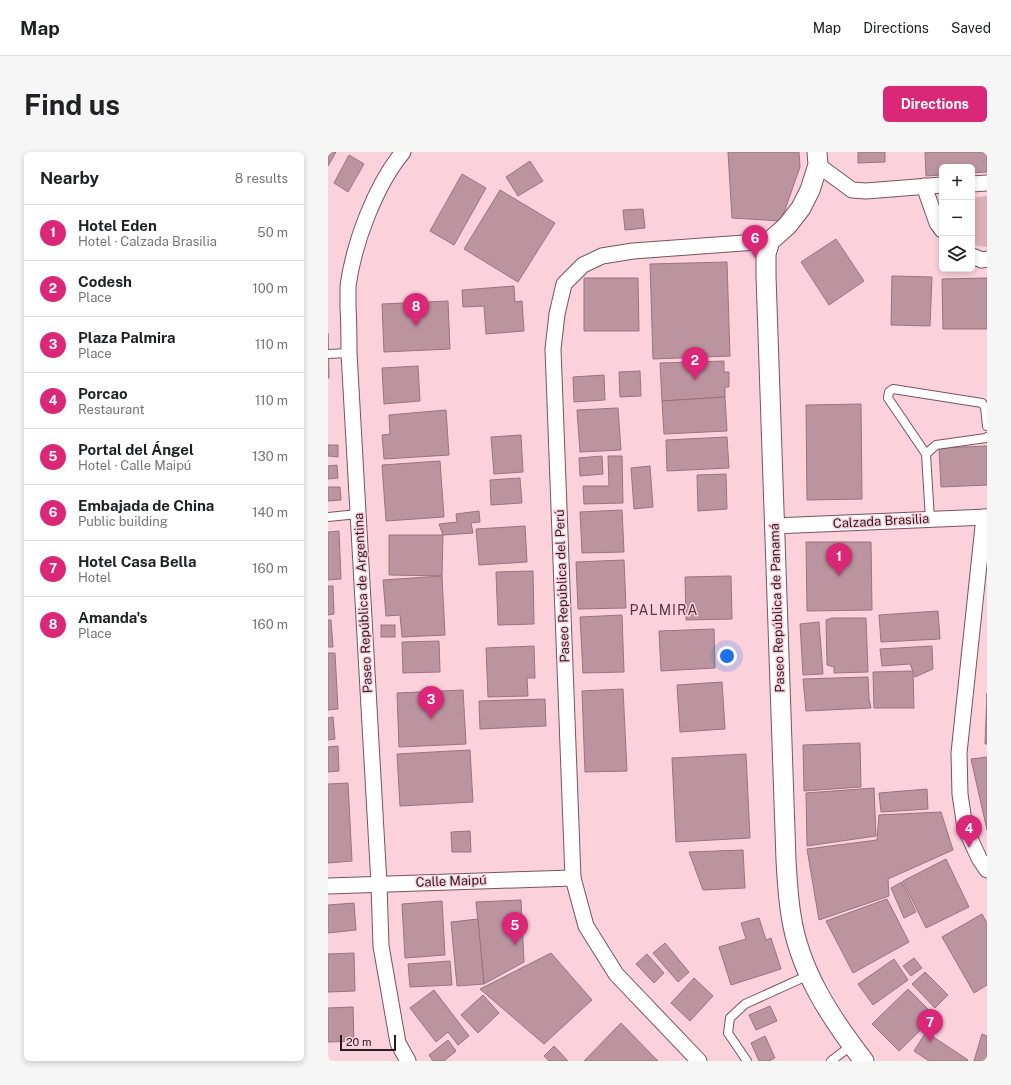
<!DOCTYPE html>
<meta charset="utf-8">
<style>
body{margin:0;font-family:"Public Sans",sans-serif;background:#f6f6f6;color:#202124}
.controls{position:absolute;right:12px;top:12px;display:grid;overflow:hidden;border-radius:6px;box-shadow:0 2px 6px #0003}
.controls button{width:36px;height:36px;display:grid;place-items:center;padding:0;border:0;border-bottom:1px solid #e0e0e0;background:#fff;color:#202124;font:20px sans-serif}
.scale{position:absolute;left:12px;bottom:10px;width:56px;box-sizing:border-box;padding-left:4px;border:2px solid #2c1d21;border-top:0;font-size:11px;line-height:14px;white-space:nowrap;color:#2c1d21;-webkit-text-stroke:3px #fbd1dc;paint-order:stroke}
.you{position:absolute;left:399px;top:504px;width:14px;height:14px;margin:-10px;border:3px solid #fff;border-radius:50%;background:#1a73e8;box-shadow:0 0 0 6px #1a73e833}
.badge{display:grid;place-items:center;width:26px;height:26px;border-radius:50%;background:#db2777;color:#fff;font-size:13px;font-weight:700}
.pin{position:absolute;translate:-50% -33px;filter:drop-shadow(0 1px 2px #0008)}
.pin::after{content:'';position:absolute;top:21px;width:14px;height:12px;background:inherit;clip-path:polygon(0 0,100% 0,50% 100%)}
.list{margin:0;padding:0;list-style:none}
h2{display:flex;justify-content:space-between;align-items:center;height:52px;margin:0;padding:0 16px;font-size:17px}
h2 small{font-size:13px;font-weight:400;color:#757577}
.list li{display:grid;grid-template-columns:26px 1fr auto;gap:12px;align-items:center;box-sizing:border-box;height:56px;padding:0 16px;border-top:1px solid #e0e0e0}
.list b{display:block;font-size:15px;white-space:nowrap}
.list p{margin:0;font-size:13px;white-space:nowrap;color:#757577}
.list em{font-size:13px;font-style:normal;color:#757577}
.icon{flex:none;width:22px;height:22px;fill:none;stroke:currentColor;stroke-width:2;stroke-linecap:round;stroke-linejoin:round}
.map{position:relative;flex:none;width:659px;height:909px;overflow:hidden;border-radius:6px}
header{display:flex;align-items:center;gap:24px;box-sizing:border-box;height:56px;padding:0 20px;background:#fff;border-bottom:1px solid #e0e0e0}
header strong{font-size:19px}
nav{display:flex;gap:22px;margin-inline-start:auto;font-size:14px}
.intro{display:flex;align-items:center;justify-content:space-between;box-sizing:border-box;height:96px;padding:0 24px}
h1{margin:0;font-size:28px}
.button{padding:10px 18px;border-radius:6px;background:#db2777;color:#fff;font-size:14px;font-weight:700}
main{display:flex;gap:24px;padding:0 24px}
aside{flex:1;background:#fff;border-radius:6px;box-shadow:0 2px 6px #0003}
.map>svg:first-child{display:block}
</style>
<header>
<strong>Map</strong>
<nav><a>Map</a><a>Directions</a><a>Saved</a></nav>
</header>
<div class="intro"><h1>Find us</h1><a class="button">Directions</a></div>
<main>
<aside>
<h2>Nearby<small>8 results</small></h2>
<ul class="list">
<li><span class="badge">1</span><div><b>Hotel Eden</b><p>Hotel · Calzada Brasilia</p></div><em>50 m</em></li>
<li><span class="badge">2</span><div><b>Codesh</b><p>Place</p></div><em>100 m</em></li>
<li><span class="badge">3</span><div><b>Plaza Palmira</b><p>Place</p></div><em>110 m</em></li>
<li><span class="badge">4</span><div><b>Porcao</b><p>Restaurant</p></div><em>110 m</em></li>
<li><span class="badge">5</span><div><b>Portal del Ángel</b><p>Hotel · Calle Maipú</p></div><em>130 m</em></li>
<li><span class="badge">6</span><div><b>Embajada de China</b><p>Public building</p></div><em>140 m</em></li>
<li><span class="badge">7</span><div><b>Hotel Casa Bella</b><p>Hotel</p></div><em>160 m</em></li>
<li><span class="badge">8</span><div><b>Amanda's</b><p>Place</p></div><em>160 m</em></li>
</ul>
</aside>
<div class="map">
<svg width="659" height="909" viewBox="0 0 659 909">
<rect width="100%" height="100%" fill="#fbd1dc"/>
<path fill="#dbaeba" d="M 659,44 L 659,95 L 644,93 L 644,46 Z"/>
<g fill="#bb949f" stroke="#99747e">
<path d="M 0,0 L 8,0 L 0,14 Z"/>
<path d="M 400,0 L 471,0 L 472,15 L 453,69 L 404,66 Z"/>
<path d="M 530,0 L 557,0 L 557,10 L 530,11 Z"/>
<path d="M 597,0 L 659,0 L 659,20 L 644,21 L 644,15 L 614,15 L 614,23 L 598,24 Z"/>
<path d="M 21,3 L 36,12 L 20,40 L 6,31 Z"/>
<path d="M 202,9 L 215,29 L 190,44 L 178,25 Z"/>
<path d="M 134,22 L 158,36 L 126,93 L 102,79 Z"/>
<path d="M 172,38 L 227,71 L 190,130 L 136,97 Z"/>
<path d="M 315,57 L 317,76 L 297,78 L 295,58 Z"/>
<path d="M 508,87 L 536,129 L 501,153 L 473,110 Z"/>
<path d="M 399,110 L 402,204 L 325,207 L 322,112 Z"/>
<path d="M 564,124 L 604,125 L 602,174 L 563,173 Z"/>
<path d="M 256,126 L 310,126 L 311,179 L 256,179 Z"/>
<path d="M 659,126 L 659,177 L 615,177 L 614,127 Z"/>
<path d="M 186,134 L 187,150 L 194,149 L 196,179 L 158,182 L 156,154 L 135,155 L 134,138 Z"/>
<path d="M 120,149 L 122,197 L 56,200 L 54,152 Z"/>
<path d="M 0,181 L 1,226 L 0,226 Z"/>
<path d="M 396,209 L 396,220 L 401,220 L 401,235 L 397,235 L 397,245 L 334,249 L 332,211 Z"/>
<path d="M 90,214 L 92,249 L 56,252 L 54,216 Z"/>
<path d="M 312,219 L 313,244 L 292,245 L 291,220 Z"/>
<path d="M 276,223 L 277,248 L 246,250 L 245,225 Z"/>
<path d="M 397,245 L 399,279 L 336,282 L 334,249 Z"/>
<path d="M 533,252 L 534,347 L 479,348 L 478,253 Z"/>
<path d="M 290,256 L 293,298 L 252,300 L 249,258 Z"/>
<path d="M 118,258 L 121,303 L 56,307 L 54,283 L 62,282 L 61,263 Z"/>
<path d="M 193,283 L 195,320 L 166,322 L 163,285 Z"/>
<path d="M 399,285 L 401,316 L 339,319 L 338,288 Z"/>
<path d="M 0,293 L 10,293 L 10,305 L 0,304 Z"/>
<path d="M 659,294 L 659,333 L 613,335 L 611,296 Z"/>
<path d="M 274,304 L 275,322 L 252,324 L 251,306 Z"/>
<path d="M 280,304 L 294,304 L 295,351 L 256,352 L 255,334 L 281,334 Z"/>
<path d="M 112,309 L 116,365 L 58,369 L 54,313 Z"/>
<path d="M 9,313 L 10,326 L 0,327 L 0,314 Z"/>
<path d="M 322,314 L 325,355 L 306,357 L 303,316 Z"/>
<path d="M 398,322 L 399,357 L 370,359 L 369,323 Z"/>
<path d="M 192,326 L 194,351 L 163,353 L 162,328 Z"/>
<path d="M 0,335 L 12,335 L 13,348 L 0,349 Z"/>
<path d="M 294,358 L 296,400 L 254,401 L 252,360 Z"/>
<path d="M 151,359 L 152,370 L 143,371 L 145,381 L 115,383 L 111,372 L 129,370 L 128,362 Z"/>
<path d="M 197,374 L 199,410 L 151,413 L 148,377 Z"/>
<path d="M 11,379 L 13,427 L 0,428 L 0,380 Z"/>
<path d="M 61,383 L 115,383 L 114,424 L 61,423 Z"/>
<path d="M 478,390 L 543,390 L 544,458 L 479,459 Z"/>
<path d="M 296,408 L 298,456 L 250,457 L 248,410 Z"/>
<path d="M 205,419 L 206,472 L 170,473 L 168,420 Z"/>
<path d="M 114,424 L 117,483 L 74,485 L 72,463 L 58,464 L 55,428 Z"/>
<path d="M 403,424 L 404,467 L 358,468 L 357,425 Z"/>
<path d="M 0,434 L 5,434 L 6,462 L 0,463 Z"/>
<path d="M 610,459 L 612,487 L 553,490 L 551,463 Z"/>
<path d="M 294,463 L 296,520 L 255,521 L 252,465 Z"/>
<path d="M 504,466 L 538,466 L 540,520 L 506,521 L 506,515 L 499,513 L 498,468 Z"/>
<path d="M 0,468 L 3,468 L 5,495 L 0,495 Z"/>
<path d="M 491,470 L 495,522 L 475,523 L 472,472 Z"/>
<rect x="53" y="473" width="14" height="12"/>
<path d="M 386,477 L 387,516 L 333,519 L 331,479 Z"/>
<path d="M 111,489 L 112,520 L 75,521 L 74,490 Z"/>
<path d="M 206,494 L 207,526 L 199,526 L 200,544 L 160,545 L 158,496 Z"/>
<path d="M 604,494 L 605,517 L 587,525 L 582,512 L 554,514 L 552,497 Z"/>
<path d="M 0,501 L 7,501 L 10,557 L 0,558 Z"/>
<path d="M 585,519 L 586,556 L 546,556 L 545,520 Z"/>
<path d="M 540,525 L 541,547 L 543,556 L 478,559 L 475,527 Z"/>
<path d="M 394,530 L 397,577 L 352,580 L 349,533 Z"/>
<path d="M 295,537 L 299,619 L 257,620 L 254,539 Z"/>
<path d="M 135,538 L 138,592 L 71,595 L 69,541 Z"/>
<path d="M 659,541 L 659,592 L 657,592 Z"/>
<path d="M 217,547 L 218,574 L 152,577 L 151,549 Z"/>
<path d="M 5,565 L 7,587 L 0,588 L 0,566 Z"/>
<path d="M 532,591 L 533,635 L 476,639 L 475,593 Z"/>
<path d="M 10,594 L 11,619 L 0,620 L 0,595 Z"/>
<path d="M 142,598 L 145,650 L 72,654 L 69,602 Z"/>
<path d="M 418,602 L 422,686 L 348,690 L 344,606 Z"/>
<path d="M 659,605 L 659,678 L 643,607 Z"/>
<path d="M 20,631 L 24,709 L 0,711 L 0,632 Z"/>
<path d="M 546,636 L 548,684 L 479,694 L 478,641 Z"/>
<path d="M 599,637 L 600,657 L 553,660 L 551,641 Z"/>
<path d="M 613,660 L 625,698 L 560,727 L 561,744 L 491,768 L 479,697 L 549,688 L 551,663 Z"/>
<path d="M 142,679 L 143,700 L 124,700 L 123,680 Z"/>
<path d="M 415,698 L 417,736 L 375,738 L 361,700 Z"/>
<path d="M 618,707 L 641,755 L 598,776 L 575,729 Z"/>
<path d="M 574,730 L 588,760 L 576,766 L 563,736 Z"/>
<path d="M 559,747 L 581,790 L 525,821 L 498,769 Z"/>
<path d="M 193,748 L 196,810 L 156,832 L 148,750 Z"/>
<path d="M 114,749 L 117,803 L 77,806 L 74,752 Z"/>
<path d="M 26,751 L 28,778 L 0,781 L 0,753 Z"/>
<path d="M 654,762 L 659,771 L 659,833 L 646,841 L 614,785 Z"/>
<path d="M 431,766 L 438,788 L 443,786 L 453,817 L 403,833 L 391,795 L 418,787 L 413,771 Z"/>
<path d="M 150,767 L 156,832 L 129,834 L 123,770 Z"/>
<path d="M 337,791 L 361,820 L 350,830 L 325,801 Z"/>
<path d="M 26,801 L 27,839 L 0,840 L 0,802 Z"/>
<path d="M 223,801 L 264,848 L 216,892 L 152,837 Z"/>
<path d="M 319,802 L 336,821 L 326,831 L 308,812 Z"/>
<path d="M 586,806 L 594,816 L 583,824 L 575,814 Z"/>
<path d="M 566,807 L 580,828 L 545,853 L 530,832 Z"/>
<path d="M 122,809 L 124,833 L 82,835 L 80,812 Z"/>
<path d="M 597,820 L 620,843 L 607,856 L 584,832 Z"/>
<path d="M 366,826 L 385,844 L 362,869 L 343,851 Z"/>
<path d="M 580,837 L 607,864 L 571,899 L 544,872 Z"/>
<path d="M 106,838 L 141,884 L 130,893 L 120,880 L 108,890 L 82,856 Z"/>
<path d="M 155,843 L 171,861 L 150,881 L 133,863 Z"/>
<path d="M 442,854 L 449,869 L 428,878 L 421,863 Z"/>
<path d="M 25,855 L 26,889 L 0,890 L 0,856 Z"/>
<path d="M 293,871 L 330,909 L 256,909 Z"/>
<path d="M 598,880 L 640,908 L 639,909 L 601,909 L 586,899 Z"/>
<path d="M 654,882 L 659,884 L 659,909 L 646,909 Z"/>
<path d="M 437,884 L 447,906 L 441,909 L 431,909 L 423,891 Z"/>
<path d="M 120,888 L 128,899 L 116,909 L 105,909 L 101,903 Z"/>
<path d="M 226,894 L 240,909 L 221,909 L 216,904 Z"/>
</g>
<g fill="none" stroke-linecap="round" stroke-linejoin="round">
<g stroke="#77545e" stroke-width="10">
<g id="service">
<path d="M 0,202 L 21,201"/>
<path d="M 598,302 L 608,293 L 658,286 L 659,285"/>
<path d="M 0,365 L 30,362"/>
<path d="M 602,367 L 598,302 L 560,246 L 561,240 L 565,237 L 654,251 L 657,255 L 659,274"/>
<path d="M 419,909 L 400,881 L 402,866 L 417,852 L 481,823"/>
<path d="M 503,909 L 524,893"/>
</g>
</g>
<g stroke="#77545e" stroke-width="17">
<g id="minor">
<path d="M 75,0 C 47,34 26,91 20,134 C 20,141 20,148 20,155 C 21,171 21,186 21,201 L 51,732 L 53,794 L 70,891 L 80,909"/>
<path d="M 490,13 L 524,38 L 538,39 L 614,33"/>
<path d="M 644,32 L 659,31"/>
<path d="M 596,34 L 609,71 L 614,78"/>
<path d="M 644,104 L 654,108 L 659,107"/>
<path d="M 656,365 L 631,601 L 632,642 L 637,676 L 651,706 L 659,718"/>
<path d="M 446,374 L 659,365"/>
<path d="M 0,734 L 245,726"/>
<path d="M 371,909 L 288,822 L 258,774 L 245,726 L 225,197 L 229,162 L 236,132 L 255,113 L 274,104 L 305,99 L 442,89"/>
</g>
</g>
<g stroke="#77545e" stroke-width="21">
<path id="tertiary" d="M 489,0 L 490,13 L 482,38 L 473,56 L 459,74 L 442,89 L 438,102 L 438,124 L 458,708 C 459,726 460,745 463,763 C 471,818 502,865 536,909"/>
</g>
<use href="#service" stroke="#fff" stroke-width="8"/>
<use href="#minor" stroke="#fff" stroke-width="15"/>
<use href="#tertiary" stroke="#fff" stroke-width="19"/>
</g>
<g text-anchor="middle" dominant-baseline="central" stroke-width="3" stroke-linejoin="round" paint-order="stroke">
<g font-size="13" fill="#2c1d21" stroke="#fbd1dc">
<text transform="translate(553 369) rotate(-3)">Calzada Brasilia</text>
<text transform="translate(234 434) rotate(-92)">Paseo República del Perú</text>
<text transform="translate(35 451) rotate(-93)">Paseo República de Argentina</text>
<text transform="translate(449 456) rotate(-92)">Paseo República de Panamá</text>
<text transform="translate(123 729) rotate(-2)">Calle Maipú</text>
</g>
<g font-size="14" letter-spacing="1" fill="#573640" stroke="#fbd1dc">
<text x="336" y="458">PALMIRA</text>
</g>
</g>
</svg>
<div class="controls">
<button>+</button>
<button>−</button>
<button><svg class="icon" aria-label="layers" viewBox="0 0 24 24"><path d="M12 4l9 5-9 5-9-5zM3 14l9 5 9-5"/></svg></button>
</div>
<div class="scale">20 m</div>
<div class="you"></div>
<div class="pin badge" style="left:511px;top:424px">1</div>
<div class="pin badge" style="left:367px;top:228px">2</div>
<div class="pin badge" style="left:103px;top:567px">3</div>
<div class="pin badge" style="left:641px;top:696px">4</div>
<div class="pin badge" style="left:187px;top:793px">5</div>
<div class="pin badge" style="left:427px;top:106px">6</div>
<div class="pin badge" style="left:602px;top:890px">7</div>
<div class="pin badge" style="left:88px;top:174px">8</div>
</div>
</main>
